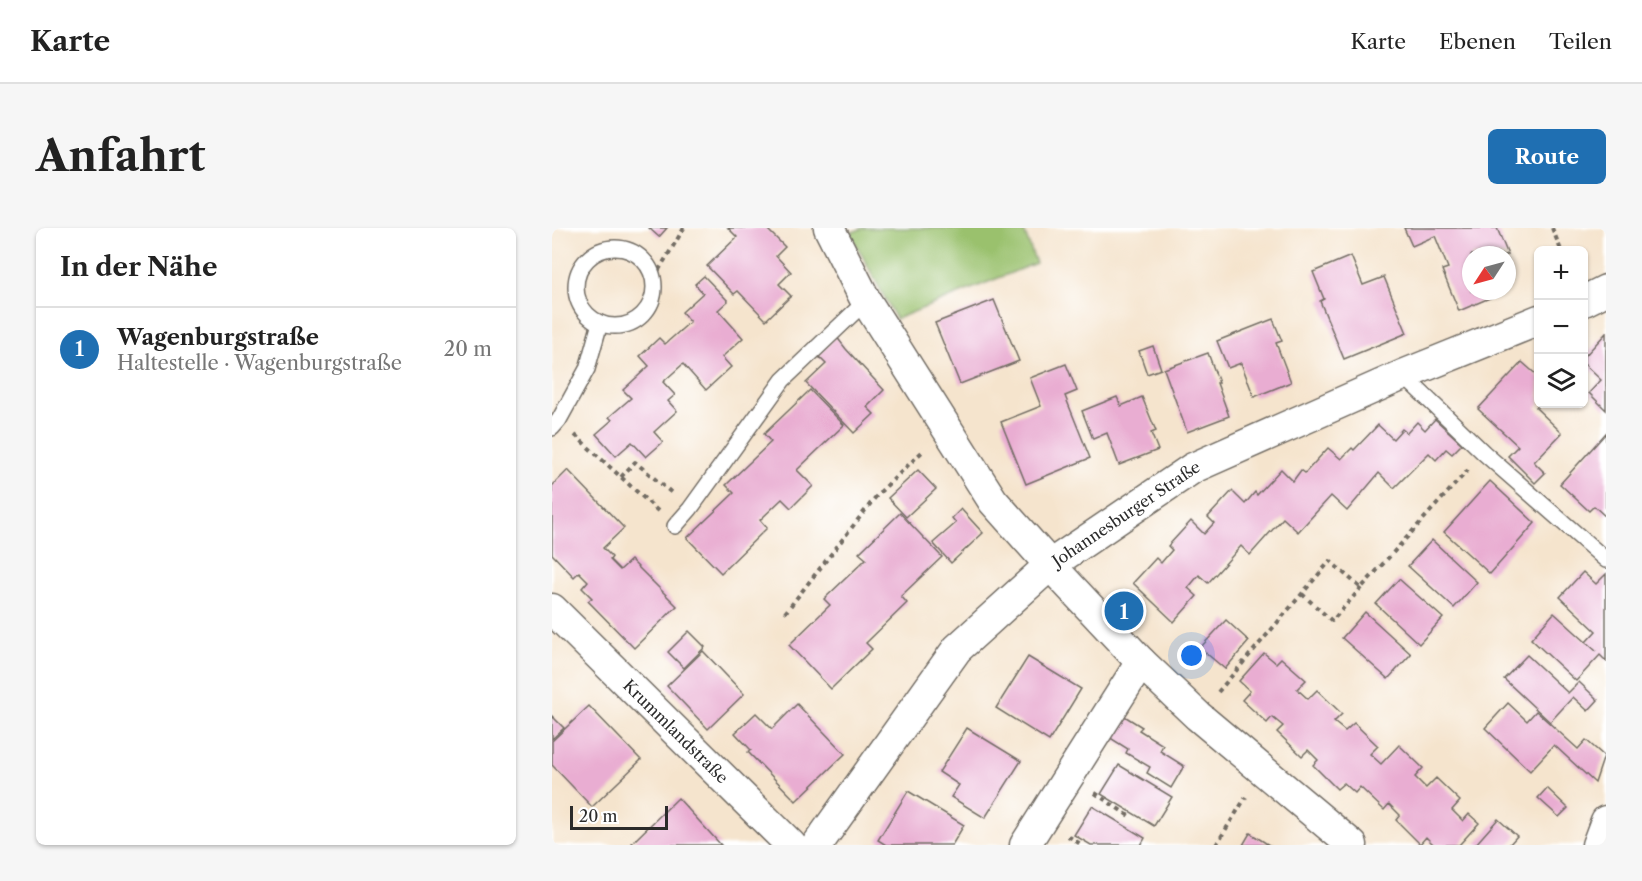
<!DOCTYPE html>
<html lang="de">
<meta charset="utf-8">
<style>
body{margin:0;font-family:"Libre Caslon Text",serif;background:#f6f6f6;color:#222}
.controls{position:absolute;right:18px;top:18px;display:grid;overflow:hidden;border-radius:9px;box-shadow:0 2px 4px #0004}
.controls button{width:54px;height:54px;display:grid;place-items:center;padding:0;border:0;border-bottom:2px solid #e0e0e0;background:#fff;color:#222;font:30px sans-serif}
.compass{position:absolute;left:910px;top:18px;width:54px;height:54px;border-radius:50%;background:#fff;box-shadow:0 2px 4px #0004;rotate:234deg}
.scale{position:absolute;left:18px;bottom:15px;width:98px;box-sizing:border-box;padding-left:6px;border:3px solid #2b2b2b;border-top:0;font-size:16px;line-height:21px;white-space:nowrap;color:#2b2b2b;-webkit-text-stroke:4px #fff;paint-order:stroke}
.you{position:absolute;left:640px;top:428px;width:21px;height:21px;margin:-15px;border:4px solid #fff;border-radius:50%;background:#1a73e8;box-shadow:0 0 0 9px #1a73e833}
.badge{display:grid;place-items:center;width:39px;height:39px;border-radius:50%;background:#1f6fb2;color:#fff;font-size:20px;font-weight:700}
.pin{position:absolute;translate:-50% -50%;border:3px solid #fff;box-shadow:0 2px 6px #0006}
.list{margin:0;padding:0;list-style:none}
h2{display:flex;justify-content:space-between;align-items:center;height:78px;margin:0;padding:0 24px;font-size:26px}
h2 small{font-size:20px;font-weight:400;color:#767676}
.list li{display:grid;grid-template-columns:39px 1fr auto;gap:18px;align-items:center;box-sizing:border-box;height:84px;padding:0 24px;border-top:2px solid #e0e0e0}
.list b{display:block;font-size:22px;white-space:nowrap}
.list p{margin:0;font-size:20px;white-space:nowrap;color:#767676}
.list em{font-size:20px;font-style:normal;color:#767676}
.icon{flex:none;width:33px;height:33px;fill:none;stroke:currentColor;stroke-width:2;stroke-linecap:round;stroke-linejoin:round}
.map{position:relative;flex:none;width:1054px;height:617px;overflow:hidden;border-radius:9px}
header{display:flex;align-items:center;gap:36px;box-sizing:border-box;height:84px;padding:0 30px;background:#fff;border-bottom:2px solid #e0e0e0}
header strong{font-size:28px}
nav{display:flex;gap:33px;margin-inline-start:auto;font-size:21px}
.intro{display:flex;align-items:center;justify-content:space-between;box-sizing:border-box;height:144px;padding:0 36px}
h1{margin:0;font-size:42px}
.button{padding:15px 27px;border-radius:9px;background:#1f6fb2;color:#fff;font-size:21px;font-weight:700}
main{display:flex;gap:36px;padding:0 36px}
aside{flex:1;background:#fff;border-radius:9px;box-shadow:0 2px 4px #0004}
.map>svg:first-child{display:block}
</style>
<header>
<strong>Karte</strong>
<nav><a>Karte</a><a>Ebenen</a><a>Teilen</a></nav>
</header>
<div class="intro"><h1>Anfahrt</h1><a class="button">Route</a></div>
<main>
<aside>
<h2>In der Nähe<small></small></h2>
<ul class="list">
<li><span class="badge">1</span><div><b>Wagenburgstraße</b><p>Haltestelle · Wagenburgstraße</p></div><em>20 m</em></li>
</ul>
</aside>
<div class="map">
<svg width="1054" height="617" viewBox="0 0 1054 617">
<rect width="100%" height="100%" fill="#fff"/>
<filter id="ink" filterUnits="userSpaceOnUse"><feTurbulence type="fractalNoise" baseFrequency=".0167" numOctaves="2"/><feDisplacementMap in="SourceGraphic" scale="12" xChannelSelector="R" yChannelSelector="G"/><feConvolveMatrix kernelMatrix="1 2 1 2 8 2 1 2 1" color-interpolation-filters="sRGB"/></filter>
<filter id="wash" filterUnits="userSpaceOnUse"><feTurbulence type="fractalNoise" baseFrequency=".008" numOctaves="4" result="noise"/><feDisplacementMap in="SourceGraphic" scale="24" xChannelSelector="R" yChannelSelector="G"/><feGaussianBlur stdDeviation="1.35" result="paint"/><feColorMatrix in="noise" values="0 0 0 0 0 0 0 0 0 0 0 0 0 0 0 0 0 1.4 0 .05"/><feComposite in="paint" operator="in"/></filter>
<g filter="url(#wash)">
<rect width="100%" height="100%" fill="#f5e4cd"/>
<path fill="#9ac16d" stroke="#62764c" stroke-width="1.5" d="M 311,0 L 471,0 L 484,35 L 344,91 L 298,5 Z"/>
<g id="blocks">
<g fill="#e9add2">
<path d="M 97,0 L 115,0 L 107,9 Z"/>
<path d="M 176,0 L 214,0 L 233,19 L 224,28 L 239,44 L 227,56 L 239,68 L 214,92 L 186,63 L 182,66 L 155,38 L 185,9 Z"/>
<path d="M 852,0 L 945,0 L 956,27 L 919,27 L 919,63 L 954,63 L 907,83 L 890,42 L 896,40 L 883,8 L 860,18 Z"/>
<path d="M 799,28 L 811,57 L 832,49 L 855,105 L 792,131 L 768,73 L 772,71 L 761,44 Z"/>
<path d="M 152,48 L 176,73 L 166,82 L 191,110 L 170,129 L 179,139 L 154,162 L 131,136 L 111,154 L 123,167 L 116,173 L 125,183 L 102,204 L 111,214 L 94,229 L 80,214 L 64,228 L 44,206 L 60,192 L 57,189 L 79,170 L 71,162 L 97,138 L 88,128 L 107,110 L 113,116 L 138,94 L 130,84 L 151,65 L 143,56 Z"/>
<path d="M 442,72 L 467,133 L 408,156 L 383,95 Z"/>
<path d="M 721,91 L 730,113 L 724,115 L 739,154 L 702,169 L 689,135 L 676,140 L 665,113 Z"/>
<path d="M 1054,105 L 1054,182 L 1037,165 L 1049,152 L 1032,136 L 1032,129 Z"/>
<path d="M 284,108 L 294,121 L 332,162 L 315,179 L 322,186 L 302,205 L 254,155 L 274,136 L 266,128 Z"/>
<path d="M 601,118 L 609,141 L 595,146 L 587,123 Z"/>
<path d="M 656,125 L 667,155 L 665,155 L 677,188 L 635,204 L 612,141 Z"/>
<path d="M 970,134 L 987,149 L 987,177 L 984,180 L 1010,205 L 982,234 L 993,245 L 983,255 L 956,228 L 966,218 L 926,181 Z"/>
<path d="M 514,136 L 525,163 L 513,168 L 538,230 L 474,256 L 449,194 L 489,178 L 478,150 Z"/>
<path d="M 258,162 L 292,197 L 245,242 L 261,258 L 239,280 L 230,271 L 208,292 L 215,300 L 169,345 L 135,310 L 182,265 L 174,257 L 219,214 L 212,206 Z"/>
<path d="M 565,169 L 569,178 L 590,169 L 604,203 L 599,205 L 606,222 L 567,237 L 555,205 L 541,211 L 530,183 Z"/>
<path d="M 883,191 L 910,216 L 900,226 L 894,221 L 884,232 L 877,225 L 842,260 L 827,245 L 795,283 L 779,268 L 746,304 L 731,290 L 698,327 L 689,318 L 656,355 L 647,347 L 636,360 L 645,368 L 622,394 L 581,355 L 604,330 L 609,335 L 620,322 L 616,318 L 639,293 L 652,306 L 662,295 L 656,289 L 680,263 L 693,276 L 703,264 L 705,267 L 729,241 L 741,253 L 749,242 L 753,245 L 776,220 L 789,231 L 800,220 L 802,222 L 826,197 L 841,211 L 850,201 L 855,205 L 865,194 L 873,202 Z"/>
<path d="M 1054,205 L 1054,289 L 1042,278 L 1037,283 L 1008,256 Z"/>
<path d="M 16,242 L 72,300 L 51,320 L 60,329 L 58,332 L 68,342 L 79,332 L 125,378 L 82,420 L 36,373 L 40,370 L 30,360 L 36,353 L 27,344 L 22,349 L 0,326 L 0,258 Z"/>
<path d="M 366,242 L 384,261 L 354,289 L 336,270 Z"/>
<path d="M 938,253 L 983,295 L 938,346 L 892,304 Z"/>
<path d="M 409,281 L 431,305 L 399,335 L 381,315 L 404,295 L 400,290 Z"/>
<path d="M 348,285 L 390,329 L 349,368 L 355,375 L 314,415 L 320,421 L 279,461 L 237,417 L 278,377 L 272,371 L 314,331 L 307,325 Z"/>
<path d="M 880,312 L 925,354 L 902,380 L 856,338 Z"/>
<path d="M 1031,344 L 1044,356 L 1054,346 L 1054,433 L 1048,427 L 1024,453 L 979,411 L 1002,385 L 1044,423 L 1034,414 L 1044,403 L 1008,369 Z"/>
<path d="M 847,351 L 891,390 L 867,416 L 824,376 Z"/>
<path d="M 813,384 L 859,426 L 836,451 L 790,410 Z"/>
<path d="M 674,392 L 697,413 L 673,441 L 648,420 Z"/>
<path d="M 137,403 L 153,419 L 132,440 L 116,424 Z"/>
<path d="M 151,423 L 192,466 L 156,501 L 115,458 Z"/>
<path d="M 712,425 L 724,435 L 729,430 L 754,452 L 745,461 L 756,471 L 765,462 L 790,486 L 782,494 L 793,503 L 802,495 L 826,518 L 818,526 L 829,536 L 847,517 L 871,540 L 863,549 L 874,560 L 884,550 L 908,573 L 900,582 L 911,593 L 917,586 L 927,595 L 907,617 L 882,617 L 874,609 L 868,616 L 844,592 L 848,587 L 837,576 L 832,582 L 808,559 L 803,565 L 792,555 L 785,561 L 761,537 L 766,532 L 756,522 L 750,528 L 725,504 L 731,498 L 720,489 L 715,495 L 690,472 L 698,463 L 687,453 Z"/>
<path d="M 975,427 L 1016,465 L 1027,454 L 1046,472 L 1036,483 L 1021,469 L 998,494 L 952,451 Z"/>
<path d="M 476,429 L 529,461 L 497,513 L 444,480 Z"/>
<path d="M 956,475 L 975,493 L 984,483 L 1026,521 L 1034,512 L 1052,528 L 1043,555 L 1002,517 L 978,543 L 933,500 Z"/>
<path d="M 245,476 L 293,526 L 244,573 L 196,524 L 199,522 L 183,505 L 204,485 L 220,501 Z"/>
<path d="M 37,478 L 89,532 L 40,579 L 0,537 L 0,513 Z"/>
<path d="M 566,484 L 590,499 L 587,502 L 611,517 L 608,523 L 632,538 L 619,560 L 595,545 L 598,539 L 574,525 L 576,521 L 552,506 Z"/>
<path d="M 0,488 L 12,500 L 0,511 Z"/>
<path d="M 415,500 L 469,533 L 433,590 L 399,569 L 407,557 L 387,544 Z"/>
<path d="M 567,537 L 620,569 L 602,598 L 549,566 Z"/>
<path d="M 995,560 L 1016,580 L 1007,589 L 986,570 Z"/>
<path d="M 356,563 L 412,597 L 400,617 L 334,617 L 326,612 Z"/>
<path d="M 126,570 L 169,617 L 82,617 L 80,615 Z"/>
<path d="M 540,578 L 593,610 L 589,617 L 539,617 L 522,607 Z"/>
<path d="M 946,591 L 965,608 L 957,617 L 923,617 Z"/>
<path d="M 698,605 L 717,617 L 691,617 Z"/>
</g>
</g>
</g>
<g filter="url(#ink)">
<use href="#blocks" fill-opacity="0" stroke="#726c64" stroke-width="1.5"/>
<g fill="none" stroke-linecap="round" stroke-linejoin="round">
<g stroke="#726c64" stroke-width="18">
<g id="lane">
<circle cx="63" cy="59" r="39"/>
<path d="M 851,147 L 932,225 L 1054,332"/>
<path d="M 0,200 L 7,192 L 35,141 L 48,95"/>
<path d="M 123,298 L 138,281 L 231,152 L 314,73"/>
</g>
</g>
<g stroke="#726c64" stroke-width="33">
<g id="street">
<path d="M 277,0 L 314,73 L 441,273 L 498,337 L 589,434 L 646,488 L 800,617"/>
<path d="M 1032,73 L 1054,62"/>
<path id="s1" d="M 0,381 L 239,617"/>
<path id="s2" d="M 265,617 L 405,421 L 498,337 L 641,240 L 851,147 L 987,92"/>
<path d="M 473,617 L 589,434"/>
<path d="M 1045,617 L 1054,593"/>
</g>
</g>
<g stroke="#726c64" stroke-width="4" stroke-dasharray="4.5 4.5" stroke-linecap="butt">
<path d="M 1000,0 L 1009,22"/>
<path d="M 102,50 L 132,0"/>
<path d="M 23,207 L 106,283"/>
<path d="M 69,249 L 83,234 L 121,266"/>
<path d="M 750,366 L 780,393 L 809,360"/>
<path d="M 233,385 L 326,266 L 372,222"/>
<path d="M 666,464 L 778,333 L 809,360 L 916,242"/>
<path d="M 543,565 L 580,590"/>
<path d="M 516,608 L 530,617"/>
<path d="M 664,617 L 694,569"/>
</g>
<use href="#lane" stroke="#fff" stroke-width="15"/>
<use href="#street" stroke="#fff" stroke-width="30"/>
</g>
</g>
<g text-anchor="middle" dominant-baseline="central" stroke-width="4.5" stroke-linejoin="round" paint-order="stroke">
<g font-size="16" fill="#2b2b2b" stroke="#fff">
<text stroke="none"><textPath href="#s2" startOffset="458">Johannesburger Straße</textPath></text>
<text stroke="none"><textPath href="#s1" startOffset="174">Krummlandstraße</textPath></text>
</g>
</g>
</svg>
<div class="controls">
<button>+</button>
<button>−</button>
<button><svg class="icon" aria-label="layers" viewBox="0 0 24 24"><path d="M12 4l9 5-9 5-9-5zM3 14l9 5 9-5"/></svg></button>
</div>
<svg class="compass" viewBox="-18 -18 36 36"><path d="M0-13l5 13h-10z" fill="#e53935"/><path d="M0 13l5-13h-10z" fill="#767676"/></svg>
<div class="scale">20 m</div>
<div class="you"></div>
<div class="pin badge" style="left:572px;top:383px">1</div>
</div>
</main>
